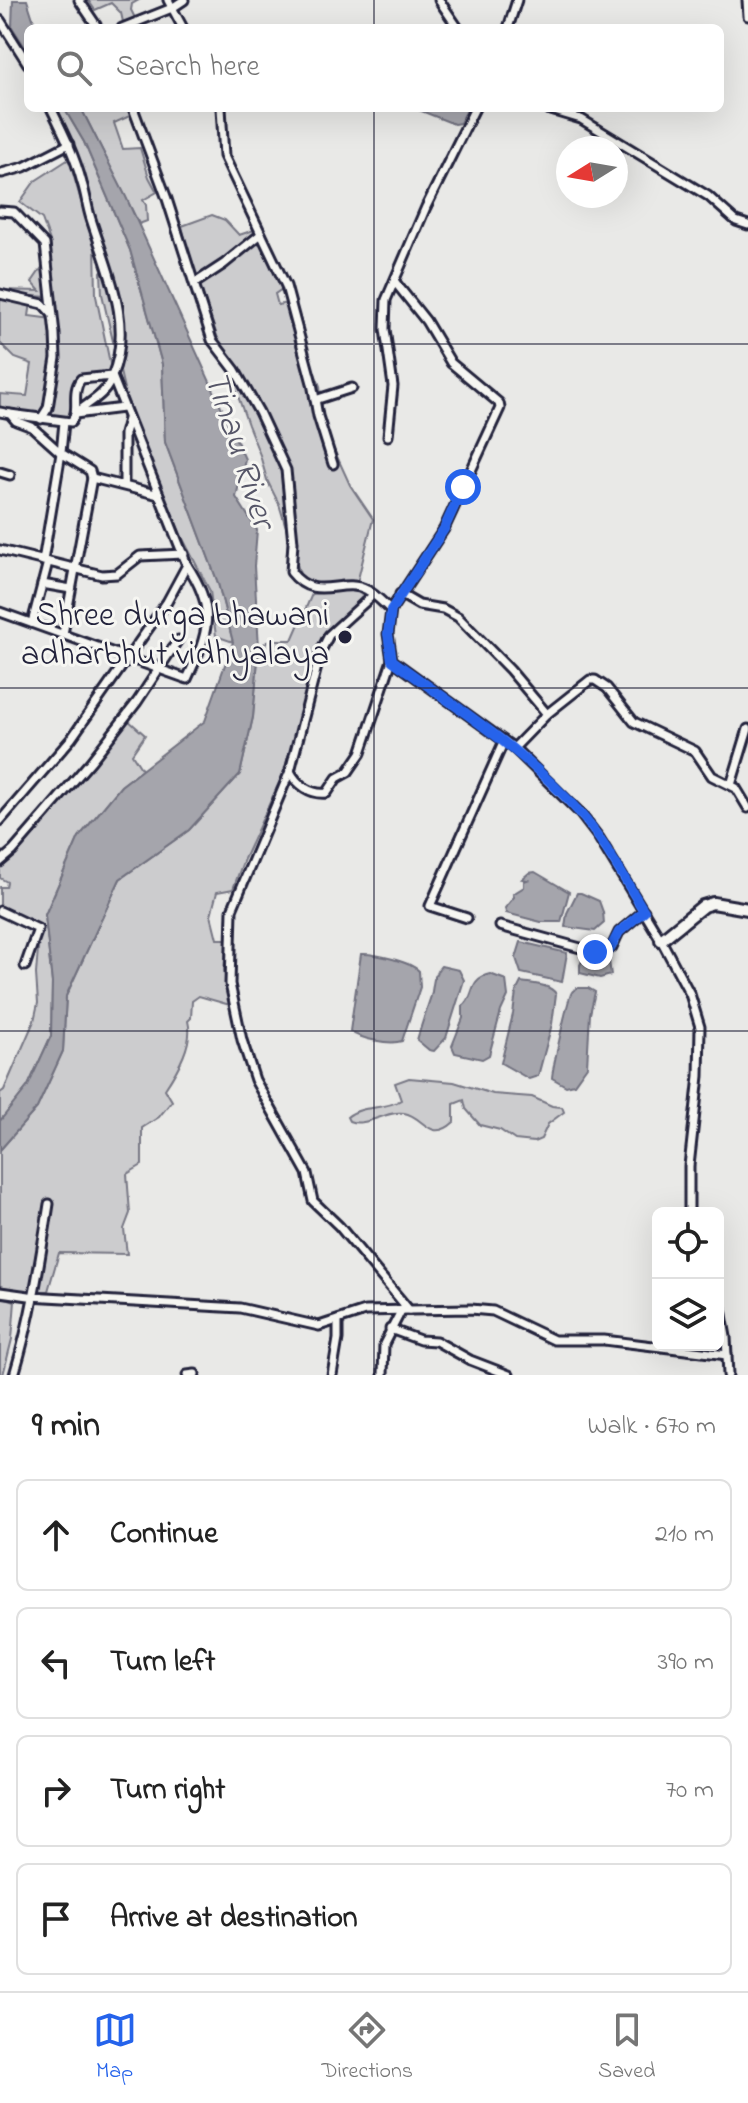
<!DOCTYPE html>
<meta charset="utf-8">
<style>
body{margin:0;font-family:"Indie Flower",sans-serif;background:#f2f2f2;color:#222}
.controls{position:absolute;right:24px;bottom:24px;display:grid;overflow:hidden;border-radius:12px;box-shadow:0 8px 32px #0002}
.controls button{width:72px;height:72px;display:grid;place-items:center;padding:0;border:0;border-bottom:2px solid #e0e0e0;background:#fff;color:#222;font:40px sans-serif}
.compass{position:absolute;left:556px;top:136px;width:72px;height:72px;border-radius:50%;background:#fff;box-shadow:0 8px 32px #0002;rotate:259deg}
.stop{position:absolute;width:24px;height:24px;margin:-18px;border:6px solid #2563eb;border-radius:50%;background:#fff}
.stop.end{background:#2563eb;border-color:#fff;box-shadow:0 2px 8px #0008}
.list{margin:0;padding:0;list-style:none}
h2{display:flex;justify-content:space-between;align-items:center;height:104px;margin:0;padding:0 32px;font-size:34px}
h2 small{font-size:26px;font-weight:400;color:#767676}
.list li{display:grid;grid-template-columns:52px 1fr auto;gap:24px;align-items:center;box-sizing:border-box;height:112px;margin:0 16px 16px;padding:0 16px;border:2px solid #e0e0e0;border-radius:12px}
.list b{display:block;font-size:30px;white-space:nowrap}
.list em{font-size:26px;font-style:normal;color:#767676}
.icon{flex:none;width:44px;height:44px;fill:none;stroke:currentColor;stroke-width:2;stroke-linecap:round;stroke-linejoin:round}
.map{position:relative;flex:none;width:748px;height:1375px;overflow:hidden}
.search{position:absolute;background:#fff;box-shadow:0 8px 32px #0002;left:24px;right:24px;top:24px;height:88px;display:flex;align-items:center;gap:20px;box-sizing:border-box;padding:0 28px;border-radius:12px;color:#767676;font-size:30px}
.sheet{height:616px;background:#fff}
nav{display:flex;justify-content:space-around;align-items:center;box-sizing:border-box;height:112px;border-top:2px solid #e0e0e0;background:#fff;font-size:22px;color:#767676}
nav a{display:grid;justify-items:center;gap:4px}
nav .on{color:#2563eb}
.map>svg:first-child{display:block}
</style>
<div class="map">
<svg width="748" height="1375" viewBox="0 0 748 1375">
<rect width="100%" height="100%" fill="#e9e9e7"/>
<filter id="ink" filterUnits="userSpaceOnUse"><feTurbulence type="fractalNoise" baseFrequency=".0125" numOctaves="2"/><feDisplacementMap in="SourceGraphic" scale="16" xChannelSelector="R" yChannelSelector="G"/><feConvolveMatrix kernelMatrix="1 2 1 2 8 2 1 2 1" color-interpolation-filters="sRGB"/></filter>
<g filter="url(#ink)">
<g fill="#ccccce" stroke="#777784" stroke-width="2">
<path d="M 88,0 L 139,0 L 132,4 L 131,10 L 136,20 L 127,24 L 123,22 L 121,13 L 111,3 L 95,10 Z"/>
<path d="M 57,108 L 64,108 L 84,142 L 130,250 L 162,364 L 165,442 L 218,583 L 233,642 L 216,636 L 210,591 L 182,537 L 128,406 L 102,294 L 101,272 L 106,264 L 70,141 Z"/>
<path d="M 81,108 L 129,108 L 132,115 L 114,123 L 123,149 L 140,148 L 149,177 L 157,192 L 143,200 L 146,205 L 147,221 L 139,224 Z"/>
<path d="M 69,159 L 89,229 L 95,242 L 96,296 L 112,373 L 80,377 L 72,420 L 48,416 L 58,353 L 50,241 L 42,219 L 20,202 L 35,181 Z"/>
<path d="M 212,215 L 225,220 L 239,235 L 254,230 L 282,289 L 275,294 L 278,305 L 292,302 L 307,353 L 320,386 L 324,428 L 350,485 L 373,519 L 357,583 L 329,586 L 302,581 L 279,504 L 267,480 L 260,455 L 248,425 L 188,252 L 182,226 Z"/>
<path d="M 43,266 L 50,297 L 32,296 L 29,316 L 52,319 C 53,349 56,389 41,417 L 0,410 L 0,394 L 27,396 L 32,364 L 15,358 L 0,343 L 0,290 L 40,291 L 32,282 Z"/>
<path d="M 355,590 L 363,596 L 325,635 L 283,774 L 244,859 L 233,889 L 217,892 L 211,915 L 217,939 L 227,939 L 224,970 L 230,1005 L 199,996 L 192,1001 L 191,1018 L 188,1021 C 194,1043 177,1071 165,1089 L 172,1101 L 159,1117 L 142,1128 L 142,1165 L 127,1174 L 130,1213 L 124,1229 L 127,1254 L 59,1253 L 48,1291 L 20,1291 L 0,1286 L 0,1150 L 37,1108 L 63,1051 L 66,996 L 120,879 L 189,830 L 240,774 L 253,717 L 259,647 L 270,640 L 292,640 L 312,594 Z"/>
<path d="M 128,720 L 145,735 L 132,754 L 142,770 L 121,786 L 79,837 L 45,915 L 52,983 L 51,1036 L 28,1086 L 0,1121 L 0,1093 L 4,1090 L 34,1021 L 38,1003 L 36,974 L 40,925 L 0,908 L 0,887 L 6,887 L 7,882 L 0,878 L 0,866 Z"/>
<path d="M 409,1078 L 454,1082 L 493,1094 L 532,1097 L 552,1106 L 562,1107 L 564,1112 L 548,1124 L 541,1139 L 534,1142 L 515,1140 L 500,1130 L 480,1125 L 466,1109 L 464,1100 L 454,1104 L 454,1122 C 430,1144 424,1116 404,1113 C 386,1110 366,1128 349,1121 L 347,1117 C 362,1104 384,1111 401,1100 L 395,1083 Z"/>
<path d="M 0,1296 L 15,1301 L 12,1339 L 3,1375 L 0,1375 Z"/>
</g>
<g fill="#a5a5ac" stroke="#71717f" stroke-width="2">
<path d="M 13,0 L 27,0 L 36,28 L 28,28 L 28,52 L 12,27 Z"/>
<path d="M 64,108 L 81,108 L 126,197 L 245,459 L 236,497 L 257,530 L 254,566 L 259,647 L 253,717 L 240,774 L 189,830 L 120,879 L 66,996 L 63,1051 L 37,1108 L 0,1150 L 0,1121 L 28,1086 L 51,1036 L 52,983 L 45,915 L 79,837 L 121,786 L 205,721 L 233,642 L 218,583 L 165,442 L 162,364 L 130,250 L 84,142 Z"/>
<path d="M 414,108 L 468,108 L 460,123 L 454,124 Z"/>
<path d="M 535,872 L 569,892 L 561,922 L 541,922 L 506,913 L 505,908 L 514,897 L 513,894 L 524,887 L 524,881 L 527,880 L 522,879 L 529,873 Z"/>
<path d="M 577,893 L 581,893 L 599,901 L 603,912 L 604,923 L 595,931 L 565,927 L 567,913 Z"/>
<path d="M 521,942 L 567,953 L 562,982 L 521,973 L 516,958 Z"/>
<path d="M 361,954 C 374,953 411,962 419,971 L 420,987 L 402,1041 C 390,1045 359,1039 350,1031 Z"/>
<path d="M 584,956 L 602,957 L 609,961 L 611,975 L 600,978 L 580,973 L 580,965 Z"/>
<path d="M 441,966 L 459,970 L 464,980 L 446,1038 L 434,1051 L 429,1050 L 417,1040 C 421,1026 426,1011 431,996 C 434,985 432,975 441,966 Z"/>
<path d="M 490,974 L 506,980 L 508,996 L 501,1011 L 489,1055 L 482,1059 L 455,1053 L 452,1046 L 463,1018 L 463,1006 C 476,997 467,979 490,974 Z"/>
<path d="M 521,982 C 532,984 550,984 556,994 L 552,1024 L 538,1076 L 529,1079 L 501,1063 L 513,1014 L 516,992 Z"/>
<path d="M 577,988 L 588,988 L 595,992 L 590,1014 L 587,1066 L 574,1084 L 566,1086 L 552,1078 C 552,1072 568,997 572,992 C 573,990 575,990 577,988 Z"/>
</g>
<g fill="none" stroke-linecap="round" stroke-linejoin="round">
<g stroke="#22223b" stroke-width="13">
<g id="street">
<path d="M 79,0 L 98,28"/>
<path d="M 168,0 L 183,28"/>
<path d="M 439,0 L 458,28"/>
<path d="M 747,0 L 748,16"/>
<path d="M 0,20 L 28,64"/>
<path d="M 122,28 L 172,8 L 184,0"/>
<path d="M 508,28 L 517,0"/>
<path d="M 133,108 L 167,199 L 212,340 L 235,370 L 259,412 L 286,470 L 293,542 L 291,572 C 316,604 341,576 367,590 C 375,594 384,604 391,610 L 444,529 L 500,408 L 499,403 L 451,363 L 426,321 L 395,282"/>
<path d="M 221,108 L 224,156 L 286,286 L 312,383 L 318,416 L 333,464"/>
<path d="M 544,108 L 581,119 L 708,196 L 736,221 L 748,225"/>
<path d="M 2,173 L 24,167 L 69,144"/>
<path d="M 0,211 L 14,212 L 45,244 L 55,334 L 56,358 L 48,408 L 41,419"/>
<path d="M 195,283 L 224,264 L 261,234"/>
<path d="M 0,294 L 43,304 L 52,314"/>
<path d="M 315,400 L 352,388"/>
<path d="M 0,412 L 10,414 L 16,421 L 32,427 L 61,453 L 90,471 L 92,478 L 159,495"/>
<path d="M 10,414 L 71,422 C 81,409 70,393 81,379 L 112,376 C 107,395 90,401 75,414 L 123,408"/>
<path d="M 388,436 L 393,386 L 385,329 L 386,300 L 426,207 L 475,108"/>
<path d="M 0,472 L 10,475"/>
<path d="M 124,485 L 124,434 L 128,419"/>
<path d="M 0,550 L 102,575 L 117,574 L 140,556 L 184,554"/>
<path d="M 43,561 L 61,453 L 64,422"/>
<path d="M 42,584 L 71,589"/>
<path d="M 400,594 L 419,605 L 443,609 L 458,617 L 510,670 L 547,714"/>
<path d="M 373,595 L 329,635 L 321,651 L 290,771 L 232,910 L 230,984 L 242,1040 L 255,1080 L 307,1173 L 313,1201 L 339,1226 L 409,1310 L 471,1309 L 493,1311 L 554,1340 L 604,1340 L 727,1355"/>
<path d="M 391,610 L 388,634 L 392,660 L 514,748 L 579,812 L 599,838 L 661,940 L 690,994 L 700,1027 L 699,1076 L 689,1166 L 689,1213"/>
<path d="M 0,612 L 187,679 C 209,632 217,610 187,565 L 112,376 C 134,323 107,270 91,219 C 87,207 86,195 82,183 C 75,156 63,132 51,108"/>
<path d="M 32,623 L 48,562"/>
<path d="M 63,634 L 92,478"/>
<path d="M 514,748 L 547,714 L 590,680 L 595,680 L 607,688 L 634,722 L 695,751 L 712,776 L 736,788 L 748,808"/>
<path d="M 290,771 C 297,785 311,795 327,793 L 337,778 L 348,772 L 361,753 L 392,660"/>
<path d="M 731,785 L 748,729"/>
<path d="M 0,821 L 71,739 L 167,602 L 187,565"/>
<path d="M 0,862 L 13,851 L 91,761 L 137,702 L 178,640"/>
<path d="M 0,911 L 38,929 L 25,966"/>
<path d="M 467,918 L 430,906 L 504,741"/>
<path d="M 500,926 L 595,952 L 605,952 L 612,947 L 619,932 L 644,911"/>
<path d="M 0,1292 L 29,1296 L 240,1308 L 319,1326 L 365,1311 L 409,1310"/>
<path d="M 718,1293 L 726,1337 L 728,1375"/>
<path d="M 390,1329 L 420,1340 L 436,1341 L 470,1360 L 509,1375"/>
<path d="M 14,1375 C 31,1319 40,1262 49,1204"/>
<path d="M 187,1375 L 195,1374"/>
<path d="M 332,1375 L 338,1339 L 338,1320"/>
<path d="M 383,1375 L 384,1344 L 402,1309"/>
</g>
</g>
<g stroke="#22223b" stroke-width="16">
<path id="secondary" d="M 661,940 L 703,906 L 713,903 L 748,909"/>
</g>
<use href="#street" stroke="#f6f6f2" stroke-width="7"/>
<use href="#secondary" stroke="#f6f6f2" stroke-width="10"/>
</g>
</g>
<g fill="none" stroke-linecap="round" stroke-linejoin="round" filter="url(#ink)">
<path stroke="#2563eb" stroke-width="10" d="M 463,487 L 444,529 L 391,610 L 388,634 L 392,660 C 457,708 526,751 579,812 C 605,842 623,877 644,911 L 619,932 L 609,951 L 595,952"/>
</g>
<path fill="none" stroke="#22223b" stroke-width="2" stroke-opacity="0.55" d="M 374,0 L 374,28M 374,108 L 374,1375M 0,344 L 748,344M 0,688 L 748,688M 0,1031 L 748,1031"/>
<circle fill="#22223b" stroke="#f6f6f2" stroke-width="3" cx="345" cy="637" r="8"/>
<g text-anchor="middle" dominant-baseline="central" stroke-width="6" stroke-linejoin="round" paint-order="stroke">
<g font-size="34" fill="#22223b" stroke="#f6f6f2" text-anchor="end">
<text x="329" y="617">Shree durga bhawani<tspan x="329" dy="39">adharbhut vidhyalaya</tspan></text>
</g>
<g font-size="36" font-style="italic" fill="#565668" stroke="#f6f6f2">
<text transform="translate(238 450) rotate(72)">Tinau River</text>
</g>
</g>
</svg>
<div class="controls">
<button><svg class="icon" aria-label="locate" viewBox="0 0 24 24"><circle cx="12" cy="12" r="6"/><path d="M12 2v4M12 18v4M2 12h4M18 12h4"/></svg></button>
<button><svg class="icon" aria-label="layers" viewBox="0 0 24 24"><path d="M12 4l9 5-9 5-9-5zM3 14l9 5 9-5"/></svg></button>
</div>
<svg class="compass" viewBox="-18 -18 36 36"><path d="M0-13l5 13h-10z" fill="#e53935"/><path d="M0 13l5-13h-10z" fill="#767676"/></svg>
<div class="stop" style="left:463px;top:487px"></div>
<div class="stop end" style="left:595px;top:952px"></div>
<div class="search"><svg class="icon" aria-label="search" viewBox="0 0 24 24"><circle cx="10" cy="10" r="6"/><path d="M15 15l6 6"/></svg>Search here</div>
</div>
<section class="sheet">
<h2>9 min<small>Walk · 670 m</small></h2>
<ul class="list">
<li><svg class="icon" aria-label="ahead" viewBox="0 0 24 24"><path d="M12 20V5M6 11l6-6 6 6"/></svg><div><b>Continue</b></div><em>210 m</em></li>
<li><svg class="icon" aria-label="left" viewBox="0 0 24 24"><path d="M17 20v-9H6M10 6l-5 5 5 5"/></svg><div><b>Turn left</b></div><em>390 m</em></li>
<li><svg class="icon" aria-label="right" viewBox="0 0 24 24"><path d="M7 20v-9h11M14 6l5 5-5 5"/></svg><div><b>Turn right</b></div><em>70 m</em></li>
<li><svg class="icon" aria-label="arrive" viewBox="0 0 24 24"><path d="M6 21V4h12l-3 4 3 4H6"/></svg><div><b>Arrive at destination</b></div></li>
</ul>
</section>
<nav>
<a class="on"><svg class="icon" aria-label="map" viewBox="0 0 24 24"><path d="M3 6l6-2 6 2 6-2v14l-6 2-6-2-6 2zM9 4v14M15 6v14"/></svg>Map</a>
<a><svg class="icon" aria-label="directions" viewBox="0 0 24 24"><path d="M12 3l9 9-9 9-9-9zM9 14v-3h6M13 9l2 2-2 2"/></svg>Directions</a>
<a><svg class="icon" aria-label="saved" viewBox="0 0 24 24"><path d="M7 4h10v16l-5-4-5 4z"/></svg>Saved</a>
</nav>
